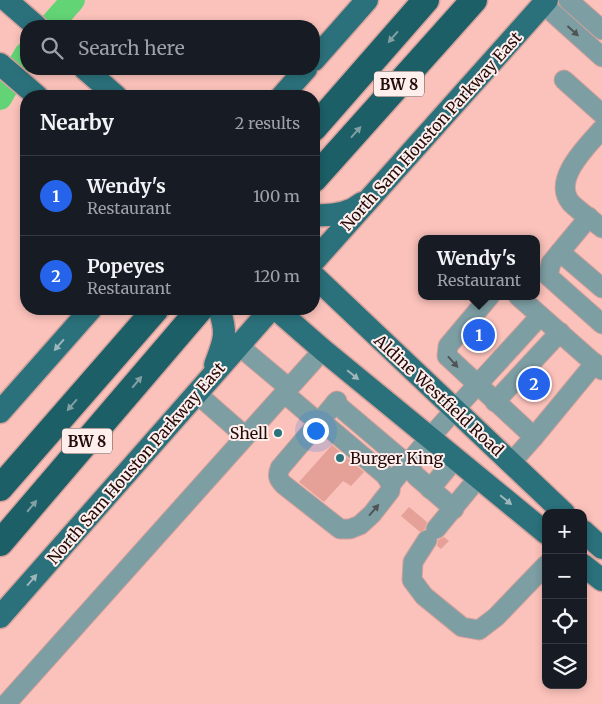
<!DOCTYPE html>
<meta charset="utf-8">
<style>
body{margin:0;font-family:Merriweather,serif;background:#20242c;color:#f1f3f6}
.controls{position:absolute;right:15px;bottom:15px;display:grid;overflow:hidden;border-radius:10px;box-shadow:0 2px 8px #0003}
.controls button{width:45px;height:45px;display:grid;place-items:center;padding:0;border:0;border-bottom:1px solid #363941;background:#171b24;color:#f1f3f6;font:25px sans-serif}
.you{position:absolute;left:315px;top:430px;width:18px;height:18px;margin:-12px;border:4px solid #fff;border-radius:50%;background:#1a73e8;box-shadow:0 0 0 8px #1a73e833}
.badge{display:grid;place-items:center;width:32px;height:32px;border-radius:50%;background:#2563eb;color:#fff;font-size:16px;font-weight:700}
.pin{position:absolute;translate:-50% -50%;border:2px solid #fff;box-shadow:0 1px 5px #0006}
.popup{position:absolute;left:418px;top:235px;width:122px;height:65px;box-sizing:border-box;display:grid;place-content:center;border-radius:10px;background:#171b24;filter:drop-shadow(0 1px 4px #0005);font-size:16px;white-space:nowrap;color:#9ea1a6}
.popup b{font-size:19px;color:#f1f3f6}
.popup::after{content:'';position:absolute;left:50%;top:100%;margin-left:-10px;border:10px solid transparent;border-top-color:#171b24}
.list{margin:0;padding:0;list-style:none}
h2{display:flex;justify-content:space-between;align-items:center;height:65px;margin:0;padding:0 20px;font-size:21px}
h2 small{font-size:16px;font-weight:400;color:#9ea1a6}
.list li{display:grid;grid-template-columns:32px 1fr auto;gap:15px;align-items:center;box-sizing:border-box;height:80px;padding:0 20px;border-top:1px solid #363941}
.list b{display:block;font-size:19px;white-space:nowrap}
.list p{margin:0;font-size:16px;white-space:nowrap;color:#9ea1a6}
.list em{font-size:16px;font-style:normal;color:#9ea1a6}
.icon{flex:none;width:28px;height:28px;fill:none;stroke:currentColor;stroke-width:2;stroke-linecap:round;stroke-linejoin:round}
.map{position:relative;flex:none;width:602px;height:704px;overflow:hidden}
.search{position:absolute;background:#171b24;box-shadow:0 2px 8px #0003;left:20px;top:20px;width:300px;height:55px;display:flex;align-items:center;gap:12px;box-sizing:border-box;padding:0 18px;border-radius:20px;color:#9ea1a6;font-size:19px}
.panel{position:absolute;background:#171b24;box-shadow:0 2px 8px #0003;left:20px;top:90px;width:300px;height:225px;border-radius:20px}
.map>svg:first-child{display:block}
</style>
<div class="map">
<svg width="602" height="704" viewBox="0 0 602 704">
<rect width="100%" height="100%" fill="#fbc2bb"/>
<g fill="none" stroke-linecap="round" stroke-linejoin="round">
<g stroke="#63d476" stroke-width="24">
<path d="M 50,26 L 73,0"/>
<path d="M 0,98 L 26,54"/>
</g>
</g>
<g fill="#e5a198">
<path d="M 332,445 L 364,472 L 351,486 L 343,481 L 324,502 L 299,482 Z"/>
<path d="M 409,507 L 427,522 L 425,529 L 420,532 L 401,516 Z"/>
<path d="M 444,537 L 449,541 L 441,549 L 437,546 L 438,540 Z"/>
</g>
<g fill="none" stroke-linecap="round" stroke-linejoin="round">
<g stroke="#d4a19b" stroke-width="21">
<g id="minor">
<path d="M 568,0 L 602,30"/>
<path d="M 543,4 L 602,57"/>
<path d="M 564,80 L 602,114"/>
<path d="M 602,129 C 588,145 551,180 571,203 C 580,212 592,220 602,228"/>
<path d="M 589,217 L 560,252 L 602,288"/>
<path d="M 560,252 L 551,263 L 548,276 L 602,324"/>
<path d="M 490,296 L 448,346 L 447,356 L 534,437 L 595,363"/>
<path d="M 518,296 L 602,370"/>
<path d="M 239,346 L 289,388"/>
<path d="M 196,393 L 245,436"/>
<path d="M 284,393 L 318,422"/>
<path d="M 495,402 L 560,332"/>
<path d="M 335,403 L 407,464 L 416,476 L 454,509"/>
<path d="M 320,420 L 385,475 L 391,484 L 390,491 L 372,514 L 360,525 L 350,529 L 340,529 L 284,485 C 278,479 277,476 280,468 L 337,401"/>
<path d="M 511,463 L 534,437"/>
<path d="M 391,484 C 438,425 490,372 540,316"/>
<path d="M 430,489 L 455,459"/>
<path d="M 436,529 L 478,478"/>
<path d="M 427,540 L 413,562 L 412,580 L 424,596 L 462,627 L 479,630 L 496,617 L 546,565"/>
<path d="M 6,704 L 323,350"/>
</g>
</g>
<g stroke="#d4a19b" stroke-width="25">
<g id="major">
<path d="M 6,0 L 36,26"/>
<path d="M 314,60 L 367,0"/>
<path d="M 0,64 L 37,96"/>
<path d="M 85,69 L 116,96"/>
<path d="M 282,96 L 306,69"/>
<path d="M 314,215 C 330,216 349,214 362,203"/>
<path d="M 314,261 L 547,0"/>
<path d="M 314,276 L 564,513"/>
<path d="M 276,309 L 323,350 L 546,533"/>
<path d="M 215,365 C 224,341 228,334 219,309"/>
<path d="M 0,412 L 91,309"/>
<path d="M 583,531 L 602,548"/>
<path d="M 583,565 L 602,580"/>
<path d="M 0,617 L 271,309"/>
</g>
</g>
<g stroke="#d4a19b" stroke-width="29">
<g id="highway">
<path d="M 314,128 L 426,0"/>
<path d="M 314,179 L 474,0"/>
<path d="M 0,488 L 156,309"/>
<path d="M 0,543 L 200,309"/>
</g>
</g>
<use href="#minor" stroke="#7d9ea3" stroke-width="19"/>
<use href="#major" stroke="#2b717b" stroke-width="22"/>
<use href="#highway" stroke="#1c5f67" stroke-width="26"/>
</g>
<defs><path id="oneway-solid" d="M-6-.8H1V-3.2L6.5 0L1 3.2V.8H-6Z" transform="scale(1.25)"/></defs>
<g fill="#505456">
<use href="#oneway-solid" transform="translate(573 31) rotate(42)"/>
<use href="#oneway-solid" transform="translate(453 362) rotate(48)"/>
<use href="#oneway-solid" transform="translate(374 510) rotate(-49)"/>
</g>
<g fill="#82a0a3">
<use href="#oneway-solid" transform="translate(393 37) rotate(131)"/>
<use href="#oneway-solid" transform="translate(356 132) rotate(-48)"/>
<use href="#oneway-solid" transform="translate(137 382) rotate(-50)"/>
<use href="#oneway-solid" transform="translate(72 405) rotate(131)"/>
<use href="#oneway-solid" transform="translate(32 506) rotate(-50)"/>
</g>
<g fill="#9fb6ba">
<use href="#oneway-solid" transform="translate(59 345) rotate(131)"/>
<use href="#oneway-solid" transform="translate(353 375) rotate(39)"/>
<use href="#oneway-solid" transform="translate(506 500) rotate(39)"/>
<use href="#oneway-solid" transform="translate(32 580) rotate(-49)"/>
</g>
<g fill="#2a737c" stroke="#feefed" stroke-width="2">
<circle cx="278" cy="433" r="5"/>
<circle cx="340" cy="458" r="5"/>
</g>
<g text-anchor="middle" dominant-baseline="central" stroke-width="4" stroke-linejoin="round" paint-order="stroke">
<g fill="#feefed" stroke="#654f4d" stroke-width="1">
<rect x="374" y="71.5" width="50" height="25" rx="4"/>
<rect x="62" y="428.5" width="50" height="25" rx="4"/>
</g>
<g font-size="15" font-weight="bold" fill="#230b09">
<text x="399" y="84">BW 8</text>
<text x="87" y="441">BW 8</text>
</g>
<g font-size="16" fill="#230b09" stroke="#feefed">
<text transform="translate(431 131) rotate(-48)">North Sam Houston Parkway East</text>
<text transform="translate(439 395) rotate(43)">Aldine Westfield Road</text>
<text transform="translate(136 463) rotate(-49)">North Sam Houston Parkway East</text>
</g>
<g font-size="16" fill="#230b09" stroke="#feefed" text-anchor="end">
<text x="268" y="433">Shell</text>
<text x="350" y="458" text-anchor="start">Burger King</text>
</g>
</g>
</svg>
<div class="controls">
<button>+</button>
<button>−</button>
<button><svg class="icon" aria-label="locate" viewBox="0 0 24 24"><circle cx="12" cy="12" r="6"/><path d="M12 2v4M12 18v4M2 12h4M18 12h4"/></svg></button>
<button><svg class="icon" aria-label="layers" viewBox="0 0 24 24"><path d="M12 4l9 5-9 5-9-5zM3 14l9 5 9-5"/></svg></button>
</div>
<div class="you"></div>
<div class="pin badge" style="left:479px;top:335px">1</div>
<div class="popup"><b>Wendy's</b>Restaurant</div>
<div class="pin badge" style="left:534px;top:384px">2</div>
<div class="search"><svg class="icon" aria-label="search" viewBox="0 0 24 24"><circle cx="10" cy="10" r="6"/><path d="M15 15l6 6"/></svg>Search here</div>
<section class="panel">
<h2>Nearby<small>2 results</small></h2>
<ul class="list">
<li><span class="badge">1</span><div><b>Wendy's</b><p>Restaurant</p></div><em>100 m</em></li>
<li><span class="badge">2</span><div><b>Popeyes</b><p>Restaurant</p></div><em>120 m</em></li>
</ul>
</section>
</div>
